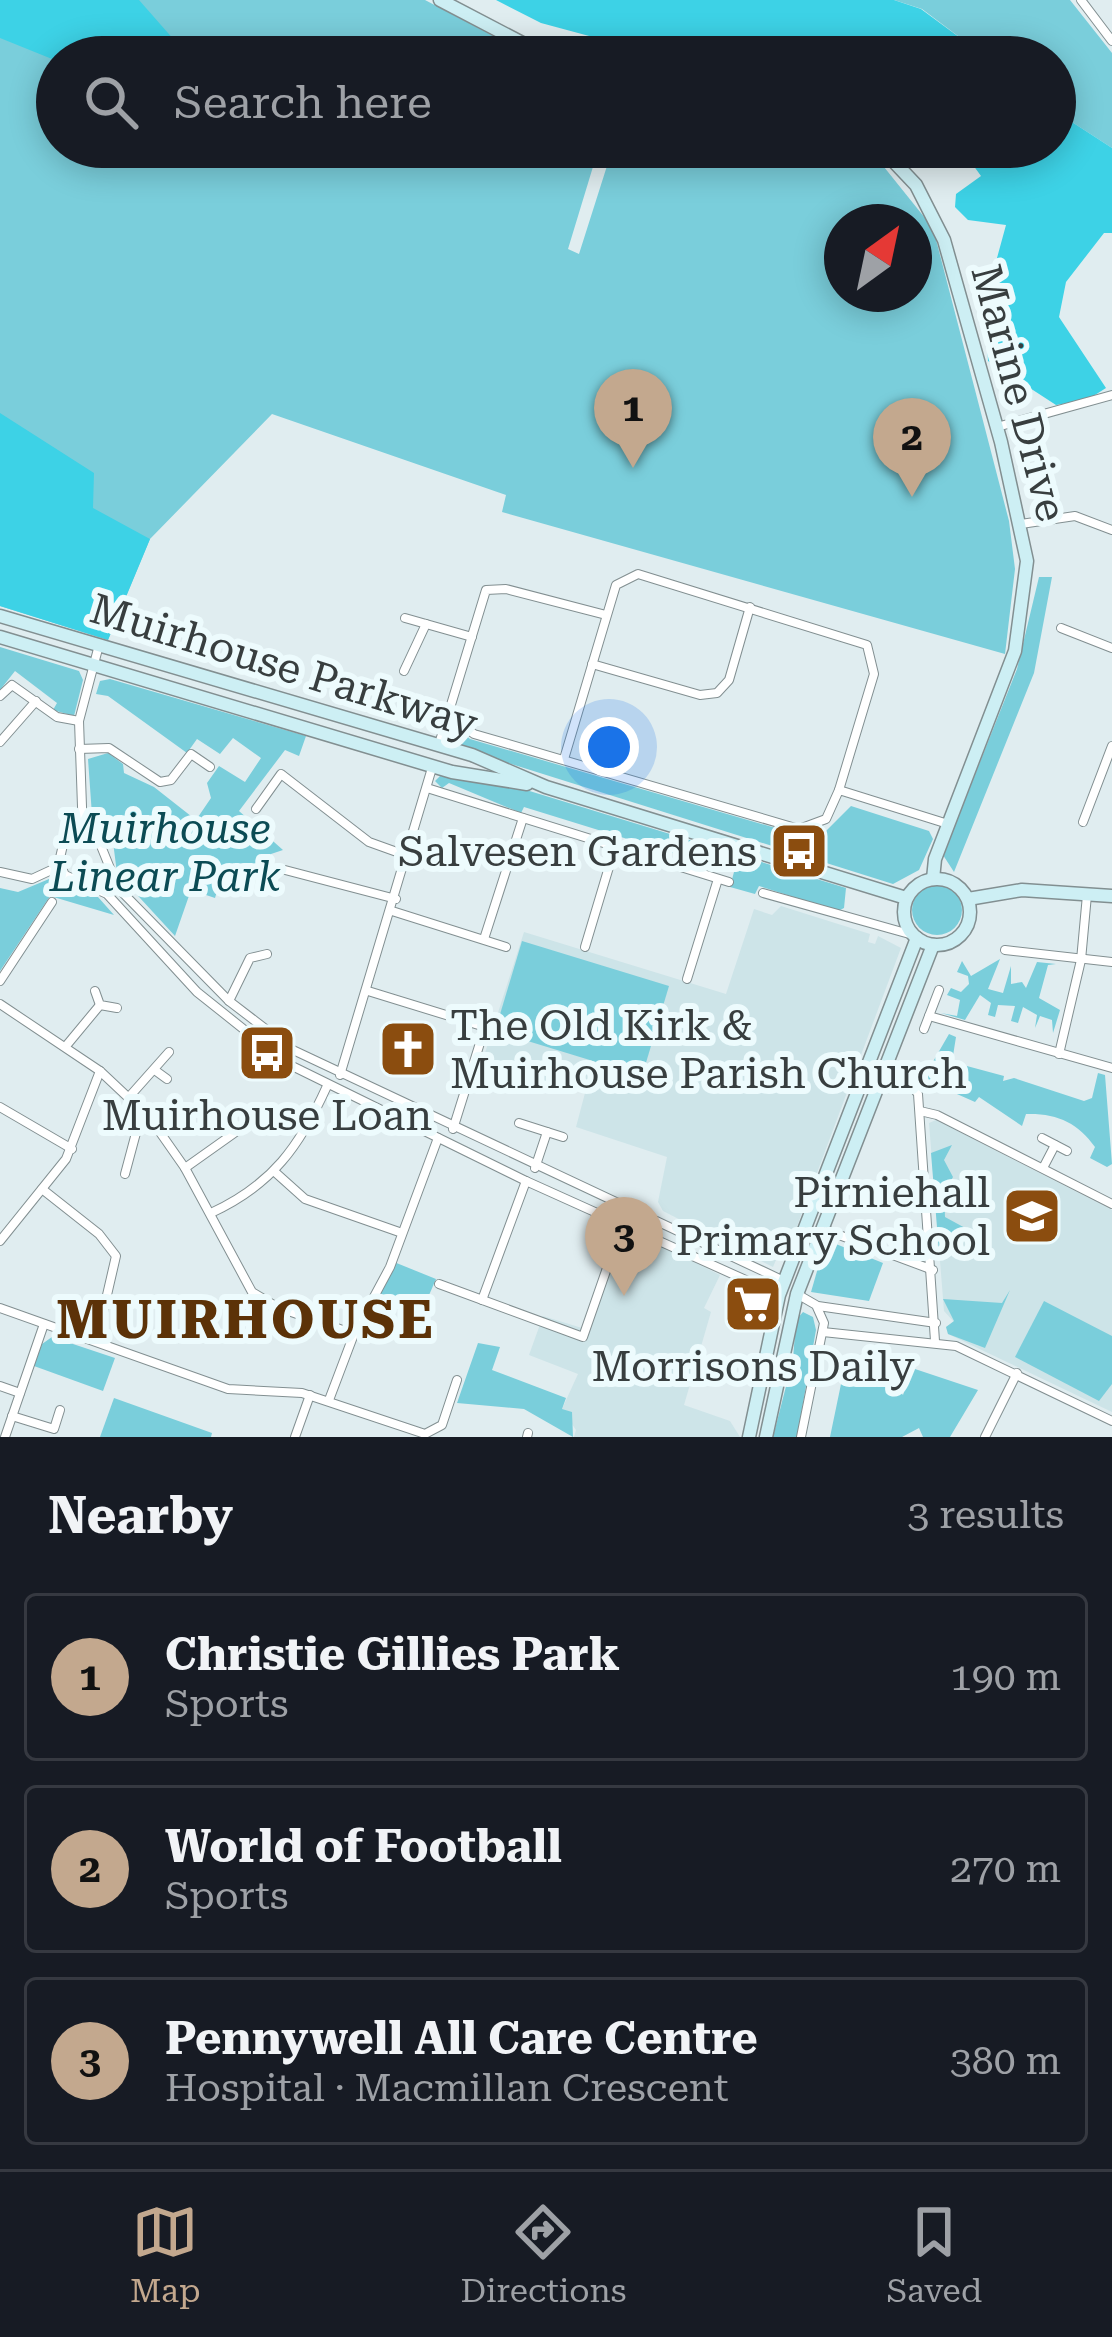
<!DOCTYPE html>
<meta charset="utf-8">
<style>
body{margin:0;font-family:"Roboto Serif",serif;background:#20242c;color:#f1f3f6}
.compass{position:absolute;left:824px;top:204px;width:108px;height:108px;border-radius:50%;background:#171b24;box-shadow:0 6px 30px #0003;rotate:33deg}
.you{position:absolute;left:609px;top:747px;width:42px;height:42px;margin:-30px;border:9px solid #fff;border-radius:50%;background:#1a73e8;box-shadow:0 0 0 18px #1a73e833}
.badge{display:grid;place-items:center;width:78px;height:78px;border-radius:50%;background:#c3a88e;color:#111;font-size:39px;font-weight:700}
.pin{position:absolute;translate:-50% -99px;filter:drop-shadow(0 3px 6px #0008)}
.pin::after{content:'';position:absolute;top:63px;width:42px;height:36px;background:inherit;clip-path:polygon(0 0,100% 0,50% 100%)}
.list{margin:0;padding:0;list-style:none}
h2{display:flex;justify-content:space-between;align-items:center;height:156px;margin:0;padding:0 48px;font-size:51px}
h2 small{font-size:39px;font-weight:400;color:#9ea1a6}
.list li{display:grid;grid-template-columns:78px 1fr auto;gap:36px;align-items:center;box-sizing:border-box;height:168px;margin:0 24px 24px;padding:0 24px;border:3px solid #363941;border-radius:12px}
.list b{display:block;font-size:45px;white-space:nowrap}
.list p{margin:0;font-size:39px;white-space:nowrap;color:#9ea1a6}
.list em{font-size:39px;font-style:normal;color:#9ea1a6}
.icon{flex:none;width:66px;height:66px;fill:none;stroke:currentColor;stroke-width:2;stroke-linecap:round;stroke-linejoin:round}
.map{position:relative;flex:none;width:1112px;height:1437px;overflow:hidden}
.search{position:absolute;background:#171b24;box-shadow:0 6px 30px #0003;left:36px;right:36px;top:36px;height:132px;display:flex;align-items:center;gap:30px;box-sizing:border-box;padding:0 42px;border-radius:66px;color:#9ea1a6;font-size:45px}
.sheet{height:732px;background:#171b24}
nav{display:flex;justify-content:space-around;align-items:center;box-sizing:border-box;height:168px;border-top:3px solid #363941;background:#171b24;font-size:33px;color:#9ea1a6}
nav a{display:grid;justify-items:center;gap:6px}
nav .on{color:#c3a88e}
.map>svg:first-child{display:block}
</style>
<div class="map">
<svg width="1112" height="1437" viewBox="0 0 1112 1437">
<rect width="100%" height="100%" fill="#e0edf0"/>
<g fill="#cde4e8">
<path d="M 781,906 L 870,934 L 868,942 L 875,944 L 878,936 L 901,948 L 793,1237 L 786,1236 L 773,1267 L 663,1211 L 658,1202 L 667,1157 L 576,1127 L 585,1093 L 491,1066 L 485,1053 L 524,932 L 726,994 L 754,909 L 772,915 Z"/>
<path d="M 936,1120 L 1112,1210 L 1112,1412 L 948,1334 L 946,1327 L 954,1322 L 944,1311 L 929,1123 Z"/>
<path d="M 619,1225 L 720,1275 L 704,1308 L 711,1312 L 684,1405 L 730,1421 L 740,1437 L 574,1437 L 576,1430 L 562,1409 L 578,1374 L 529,1355 L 543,1316 L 582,1328 Z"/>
</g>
<g fill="#7acedb" fill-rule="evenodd">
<path d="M 0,0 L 425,0 L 533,57 L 57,57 L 57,147 L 599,147 L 568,249 L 579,254 L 613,147 L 859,147 L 876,157 L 933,228 L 1009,521 L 1015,569 L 1005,654 L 502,512 L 506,495 L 272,414 L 150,539 L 108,640 L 0,606 ZM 842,222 L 914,222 L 914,294 L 842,294 Z"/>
<path d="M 894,0 L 1070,0 L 1112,53 L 1112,148 L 1055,111 L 1055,57 L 986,57 L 922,9 Z"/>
<path d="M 1039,577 L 1052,577 L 1034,673 L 954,872 L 943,855 L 1017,669 Z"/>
<path d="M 0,647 L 79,671 L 83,680 L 74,716 L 53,710 L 57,703 L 15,671 L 0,690 Z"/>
<path d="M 110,679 L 306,736 L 299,756 L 285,750 L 239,811 L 283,850 L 271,854 L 266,883 L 240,871 L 235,883 L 221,878 L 215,898 L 191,890 L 175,936 L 117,873 L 113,842 L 92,815 L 88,759 L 108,753 L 123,764 L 124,773 L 154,787 L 196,820 L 211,798 L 207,783 L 219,766 L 245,782 L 261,758 L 233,738 L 220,754 L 197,739 L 187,753 L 108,696 L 96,694 L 100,681 Z"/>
<path d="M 455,725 L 470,739 L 803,836 L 825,832 L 851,806 L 929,831 L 933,839 L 919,870 L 893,884 L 457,747 L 448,736 Z"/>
<path d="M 440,776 L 523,789 L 846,888 L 844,908 L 838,911 L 759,886 L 755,894 L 730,887 L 734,872 L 524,807 L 521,813 L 449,783 L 442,788 L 435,781 Z"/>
<path d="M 49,879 L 69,892 L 98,897 L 114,915 L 50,896 L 0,971 L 0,888 L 18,892 Z"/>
<circle cx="937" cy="910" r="25"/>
<path d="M 522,941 L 669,986 L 642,1076 L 495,1031 Z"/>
<path d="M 1000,959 L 988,989 L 1003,993 L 1011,966 L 1011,984 L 1022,982 L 1026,988 L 1037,962 L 1056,964 L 1048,965 L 1039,998 L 1060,1010 L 1053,1033 L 1052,1020 L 1040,1016 L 1035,1028 L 1037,1015 L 1023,1007 L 1018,1023 L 1011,1021 L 1015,1006 L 998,1005 L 995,1017 L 988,1015 L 991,1003 L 980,995 L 965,1020 L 941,1013 L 957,1016 L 960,1000 L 947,995 L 951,988 L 961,992 L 969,984 L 968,976 L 957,972 L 962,961 L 971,976 Z"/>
<path d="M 949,1034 L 956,1037 L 952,1062 L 1004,1076 L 1003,1081 L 1014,1078 L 1084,1101 L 1092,1098 L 1098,1073 L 1105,1075 L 1112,1164 L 1107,1167 L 1090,1158 L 1095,1147 C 1078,1123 1057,1113 1026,1114 L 1022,1126 L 979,1097 L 975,1102 L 923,1079 Z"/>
<path d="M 952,1145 L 944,1160 L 953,1177 L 944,1193 L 945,1217 L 967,1229 L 958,1247 L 939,1252 L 931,1153 Z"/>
<path d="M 826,1240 L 883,1263 L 869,1301 L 811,1292 Z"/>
<path d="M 394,1262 L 436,1279 L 423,1309 L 380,1294 Z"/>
<path d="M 1010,1290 L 985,1348 L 948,1334 L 946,1327 L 954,1321 L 943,1299 L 1002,1303 Z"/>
<path d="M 1044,1301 L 1112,1336 L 1112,1384 L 1099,1401 L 1015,1357 Z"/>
<path d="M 803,1312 L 813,1317 L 816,1330 L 797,1437 L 773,1437 L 793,1359 L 796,1320 Z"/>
<path d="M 52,1337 L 115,1358 L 103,1391 L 34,1366 L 42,1344 Z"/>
<path d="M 478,1343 L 500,1347 L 492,1370 L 566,1398 L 562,1409 L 572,1412 L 573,1437 L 524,1409 L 457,1403 Z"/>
<path d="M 846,1360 L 881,1370 L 903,1395 L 912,1368 L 978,1390 L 950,1437 L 923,1437 L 919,1428 L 902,1437 L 830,1437 Z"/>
<path d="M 114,1398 L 212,1433 L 211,1437 L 100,1437 Z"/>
</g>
<g fill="#3dd2e6">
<path d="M 0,0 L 139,0 L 175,41 L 165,57 L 57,61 L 0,38 Z"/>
<path d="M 496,0 L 894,0 L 921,9 L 986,57 L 892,57 L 814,36 L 745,54 L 667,57 L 541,23 Z"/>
<path d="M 1055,111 L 1112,148 L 1112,233 L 1104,233 L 1066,282 L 1059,317 L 1106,388 L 1087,400 L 1056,405 L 988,361 L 985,302 L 1006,225 L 968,220 L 955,207 L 956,194 L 981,176 L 960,147 L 1055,147 Z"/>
<path d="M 0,413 L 94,473 L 93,508 L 150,539 L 108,640 L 0,606 Z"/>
</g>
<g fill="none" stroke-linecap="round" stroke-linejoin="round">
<g stroke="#828f91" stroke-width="10">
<g id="street">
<path d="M 1081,0 L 1112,41"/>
<path d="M 997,427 L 1112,395"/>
<path d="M 1021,524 L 1075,516 L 1112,530"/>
<path d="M 405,618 L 472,637"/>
<path d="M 1061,628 L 1112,648"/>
<path d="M 592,664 L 700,695 L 717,693 L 729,680 L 750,607"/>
<path d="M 404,671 L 426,624"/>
<path d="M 0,696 L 12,685 L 57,717 L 79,721"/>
<path d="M 448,715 L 474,734 L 799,829 L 826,819 L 839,790 L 948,824"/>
<path d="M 0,742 L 36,701"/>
<path d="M 439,744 L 486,590 L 506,589 L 606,615"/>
<path d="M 79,749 L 109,748 L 160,782 L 171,780 L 191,754 L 210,767"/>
<path d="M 564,759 L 616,585 L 638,574 L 867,645 L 874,674 L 839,790"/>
<path d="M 427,788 L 729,882"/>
<path d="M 256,809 L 281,774 L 369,842 L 408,856"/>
<path d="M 1083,822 L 1112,746"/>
<path d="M 83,835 L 79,721 L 99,645"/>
<path d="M 285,870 L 396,899"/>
<path d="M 0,872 L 32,879 L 60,866"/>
<path d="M 763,893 L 913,935"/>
<path d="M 392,911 L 506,947"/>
<path d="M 484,939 L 523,818"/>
<path d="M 585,947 L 615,847"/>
<path d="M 1005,950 L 1112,962"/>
<path d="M 687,979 L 718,879"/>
<path d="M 0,981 L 52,902"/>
<path d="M 95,991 L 100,1005 L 117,1008"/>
<path d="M 368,991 L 485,1027 L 453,1129"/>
<path d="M 229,1001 L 250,958 L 267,954"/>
<path d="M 0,1004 L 100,1071 L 150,1118 L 185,1168 L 252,1292 L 277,1307 L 354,1334"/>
<path d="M 929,1016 L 1112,1068"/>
<path d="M 924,1029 L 939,990"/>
<path d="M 66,1046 L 100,1005"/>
<path d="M 1059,1054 L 1081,960 L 1087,895"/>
<path d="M 886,1068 L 907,1079 L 918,1094 L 935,1341"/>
<path d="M 156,1071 L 167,1079"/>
<path d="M 340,1075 L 432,768"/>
<path d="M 129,1097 L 169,1052"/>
<path d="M 0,1107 L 72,1149"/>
<path d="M 920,1111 L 937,1115 L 1112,1204"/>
<path d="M 519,1123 L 563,1137"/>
<path d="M 1042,1138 L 1067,1151"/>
<path d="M 185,1168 L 247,1124"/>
<path d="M 535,1168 L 547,1132"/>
<path d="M 1043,1168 L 1055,1145"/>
<path d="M 276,1173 L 305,1199 L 402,1233"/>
<path d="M 125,1174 L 136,1133 L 150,1118"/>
<path d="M 42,1189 L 99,1234 L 116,1256 L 101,1321"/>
<path d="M 211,1213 C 272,1185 300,1146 327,1086"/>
<path d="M 823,1229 L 933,1270"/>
<path d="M 0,1241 L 66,1159 L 100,1071"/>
<path d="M 439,1284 L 583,1337 L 623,1222"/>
<path d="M 797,1294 L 816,1305 L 824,1323 L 801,1437"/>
<path d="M 779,1295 L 526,1181 L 286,1063 L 197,992 L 107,894 L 65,875 L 59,862 L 63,845 L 79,835 L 99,841 L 118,888 L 229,1001 L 293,1050 L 784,1281"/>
<path d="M 482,1300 L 526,1181"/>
<path d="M 818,1306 L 936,1323"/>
<path d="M 0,1308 L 228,1389 L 302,1393 L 425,1434 L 442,1425 L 457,1380"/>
<path d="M 823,1332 L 956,1346 L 1112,1421"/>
<path d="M 0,1386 L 20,1393"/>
<path d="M 329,1400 L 354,1334 L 390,1267 L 438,1138"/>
<path d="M 12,1416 L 54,1429 L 60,1410"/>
<path d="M 5,1437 L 44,1324"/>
<path d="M 295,1437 L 310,1395"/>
<path d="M 527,1437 L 528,1433"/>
<path d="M 985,1437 L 1017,1373"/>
</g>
</g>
<g stroke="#828f91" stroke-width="15">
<g id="secondary">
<path d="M 440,0 L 549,57"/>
<path d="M 880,147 L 916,185 L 944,240 L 1001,442 L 1027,561 L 1015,651 L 935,859 L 933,879"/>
<path d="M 0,616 L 472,755 L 546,787 L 906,898"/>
<path d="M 0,637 L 452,772 L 527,784"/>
<circle cx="937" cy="912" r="33"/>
<path d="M 968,899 L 1022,890 L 1112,896"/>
<path d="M 749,1437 L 779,1295 L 917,938"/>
<path d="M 766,1437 L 797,1294 L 933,945"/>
</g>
</g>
<use href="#street" stroke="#fff" stroke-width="8"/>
<use href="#secondary" stroke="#cdeff4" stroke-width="12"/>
</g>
<defs>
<g id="bus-square" transform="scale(3)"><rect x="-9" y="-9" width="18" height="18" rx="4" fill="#8b4d0f" stroke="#edfbfd"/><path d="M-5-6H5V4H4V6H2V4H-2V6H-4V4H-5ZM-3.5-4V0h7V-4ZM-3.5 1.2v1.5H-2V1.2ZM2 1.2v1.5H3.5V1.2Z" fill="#fff"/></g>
<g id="church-square" transform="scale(3)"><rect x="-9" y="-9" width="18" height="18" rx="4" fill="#8b4d0f" stroke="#edfbfd"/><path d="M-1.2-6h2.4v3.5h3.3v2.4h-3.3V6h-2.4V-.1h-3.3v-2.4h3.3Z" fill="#fff"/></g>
<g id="school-square" transform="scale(3)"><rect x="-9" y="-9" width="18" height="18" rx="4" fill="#8b4d0f" stroke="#edfbfd"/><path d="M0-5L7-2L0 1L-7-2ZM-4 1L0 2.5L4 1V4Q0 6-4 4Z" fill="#fff"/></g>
<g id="supermarket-square" transform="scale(3)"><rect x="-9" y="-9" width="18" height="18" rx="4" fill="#8b4d0f" stroke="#edfbfd"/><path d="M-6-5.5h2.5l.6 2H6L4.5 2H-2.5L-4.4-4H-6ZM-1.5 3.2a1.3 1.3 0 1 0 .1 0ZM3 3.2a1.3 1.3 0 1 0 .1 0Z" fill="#fff"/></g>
</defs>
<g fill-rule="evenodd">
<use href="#bus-square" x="799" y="851"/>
<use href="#church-square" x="408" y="1049"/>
<use href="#bus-square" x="267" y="1053"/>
<use href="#school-square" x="1032" y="1216"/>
<use href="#supermarket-square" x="753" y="1304"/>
</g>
<g text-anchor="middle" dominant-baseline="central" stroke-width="12" stroke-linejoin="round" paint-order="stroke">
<g font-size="42" fill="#383e3f" stroke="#edfbfd">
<text transform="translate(1019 393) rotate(75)">Marine Drive</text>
<text transform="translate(284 666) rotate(17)">Muirhouse Parkway</text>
</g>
<g font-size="42" font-style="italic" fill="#0b4b54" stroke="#edfbfd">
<text x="165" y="828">Muirhouse<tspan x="165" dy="48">Linear Park</tspan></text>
</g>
<g font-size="42" fill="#383e3f" stroke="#edfbfd" text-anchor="end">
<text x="757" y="851">Salvesen Gardens</text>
<text x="450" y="1025" text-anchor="start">The Old Kirk &amp;<tspan x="450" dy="48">Muirhouse Parish Church</tspan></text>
<text x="267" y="1115" text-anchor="middle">Muirhouse Loan</text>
<text x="990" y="1192">Pirniehall<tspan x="990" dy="48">Primary School</tspan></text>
<text x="753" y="1366" text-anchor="middle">Morrisons Daily</text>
</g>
<g font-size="54" font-weight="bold" letter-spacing="3" fill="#5c3208" stroke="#edfbfd">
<text x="246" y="1319">MUIRHOUSE</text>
</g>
</g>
</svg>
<svg class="compass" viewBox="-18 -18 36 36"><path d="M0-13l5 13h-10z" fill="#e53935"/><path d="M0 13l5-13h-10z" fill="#9ea1a6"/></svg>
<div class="you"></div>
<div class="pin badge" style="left:633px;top:468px">1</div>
<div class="pin badge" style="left:912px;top:497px">2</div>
<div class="pin badge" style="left:624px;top:1296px">3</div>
<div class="search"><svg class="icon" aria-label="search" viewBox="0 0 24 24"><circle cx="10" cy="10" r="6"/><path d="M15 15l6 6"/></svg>Search here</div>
</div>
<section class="sheet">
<h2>Nearby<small>3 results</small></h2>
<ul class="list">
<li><span class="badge">1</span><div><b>Christie Gillies Park</b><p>Sports</p></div><em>190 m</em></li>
<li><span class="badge">2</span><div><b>World of Football</b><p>Sports</p></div><em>270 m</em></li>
<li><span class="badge">3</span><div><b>Pennywell All Care Centre</b><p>Hospital · Macmillan Crescent</p></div><em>380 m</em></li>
</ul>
</section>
<nav>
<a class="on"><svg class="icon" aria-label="map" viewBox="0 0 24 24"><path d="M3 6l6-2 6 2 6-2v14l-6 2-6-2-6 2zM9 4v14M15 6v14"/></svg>Map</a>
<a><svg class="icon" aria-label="directions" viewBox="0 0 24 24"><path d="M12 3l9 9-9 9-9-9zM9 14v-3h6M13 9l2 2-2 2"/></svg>Directions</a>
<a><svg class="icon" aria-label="saved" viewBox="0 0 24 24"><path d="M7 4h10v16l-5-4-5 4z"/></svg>Saved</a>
</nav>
